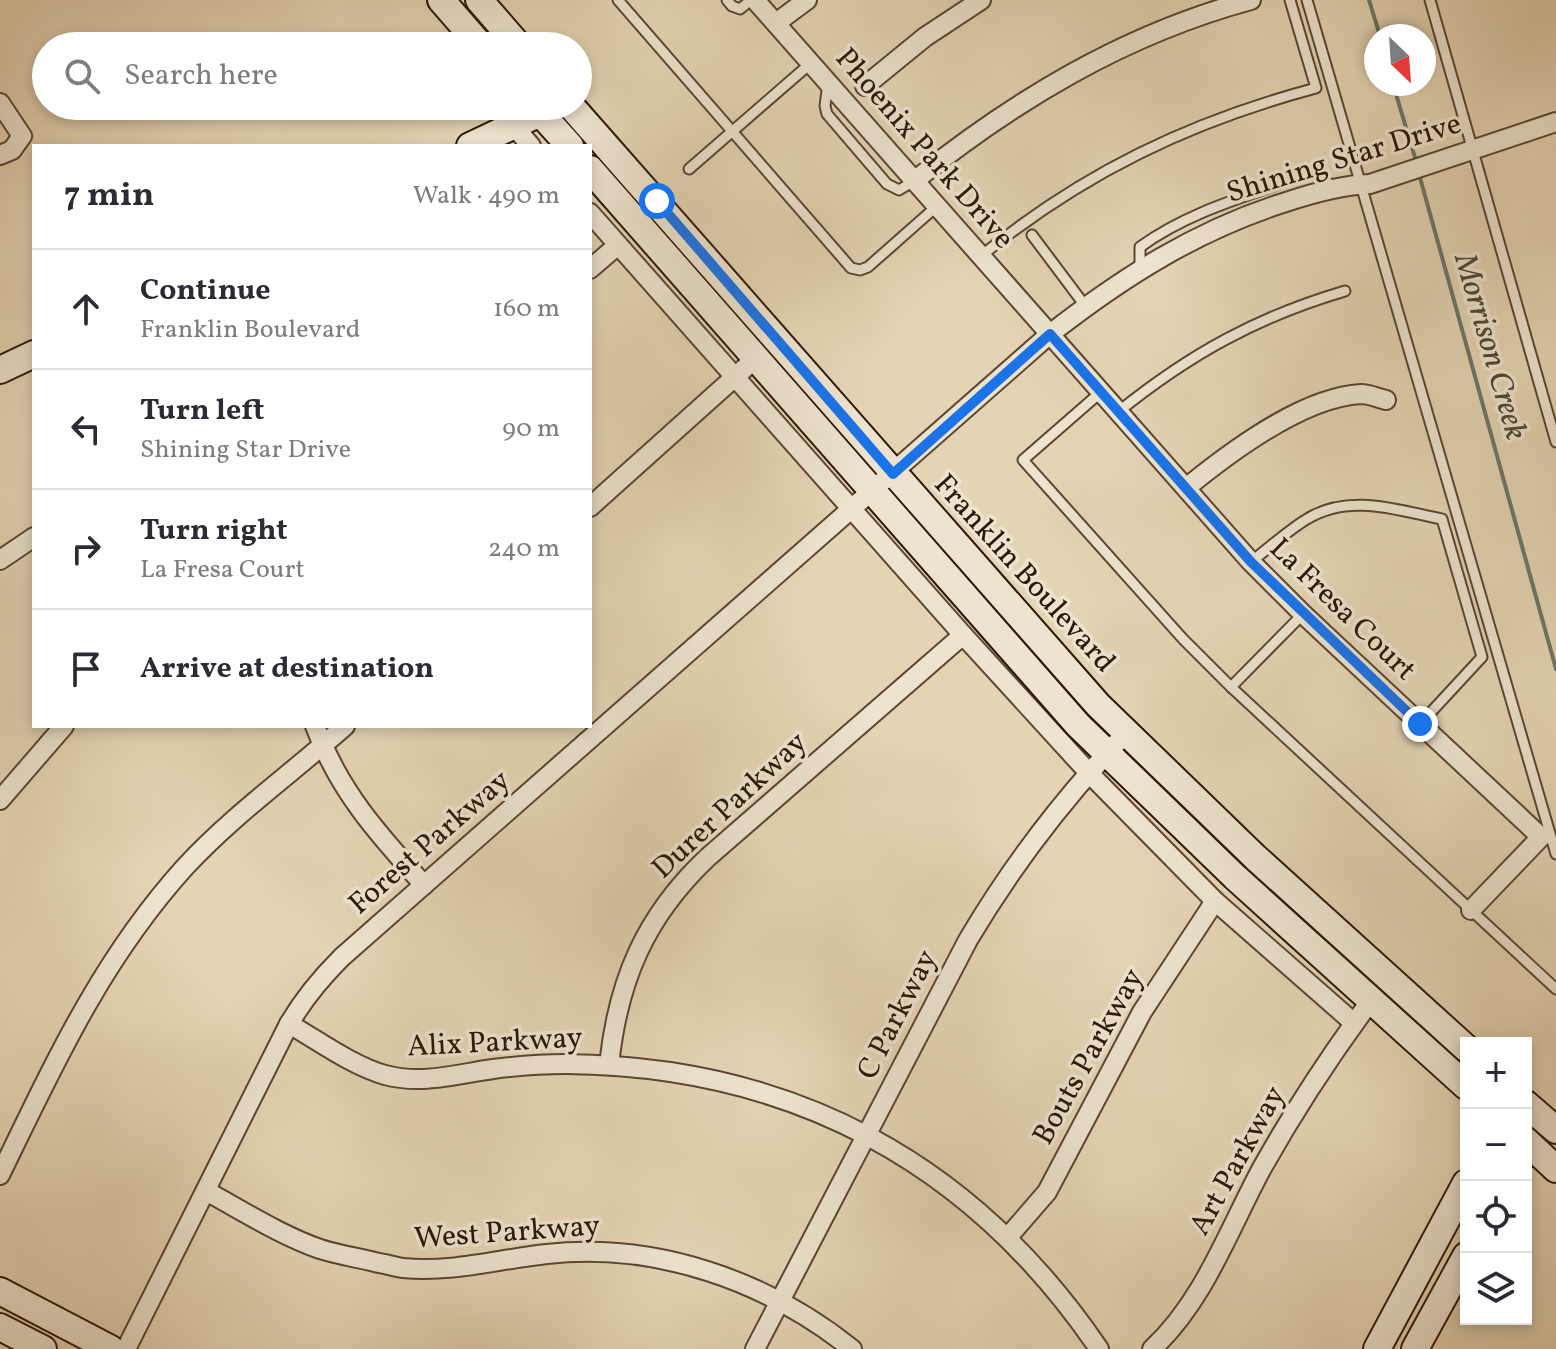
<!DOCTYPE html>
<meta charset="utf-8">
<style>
body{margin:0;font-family:Vollkorn,serif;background:#f7f7f7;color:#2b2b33}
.controls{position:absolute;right:24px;bottom:24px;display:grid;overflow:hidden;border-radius:0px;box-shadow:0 4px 12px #0003}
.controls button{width:72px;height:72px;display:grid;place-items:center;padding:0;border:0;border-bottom:2px solid #e1e1e2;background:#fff;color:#2b2b33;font:40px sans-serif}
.compass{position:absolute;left:1364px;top:24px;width:72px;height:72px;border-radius:50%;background:#fff;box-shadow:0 4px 12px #0003;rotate:155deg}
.stop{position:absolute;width:24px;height:24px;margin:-18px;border:6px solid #1a73e8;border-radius:50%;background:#fff}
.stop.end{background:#1a73e8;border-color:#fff;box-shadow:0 2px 8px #0008}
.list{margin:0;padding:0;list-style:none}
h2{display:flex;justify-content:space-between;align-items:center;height:104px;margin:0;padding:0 32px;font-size:34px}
h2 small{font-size:26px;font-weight:400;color:#7c7c81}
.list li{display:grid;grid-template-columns:52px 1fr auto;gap:24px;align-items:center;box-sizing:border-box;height:120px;padding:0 32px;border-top:2px solid #e1e1e2}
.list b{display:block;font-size:30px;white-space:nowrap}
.list p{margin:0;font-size:26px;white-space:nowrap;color:#7c7c81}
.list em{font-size:26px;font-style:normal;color:#7c7c81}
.icon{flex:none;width:44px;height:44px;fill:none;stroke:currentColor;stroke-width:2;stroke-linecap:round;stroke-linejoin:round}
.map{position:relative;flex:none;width:1556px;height:1349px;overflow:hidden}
.search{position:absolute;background:#fff;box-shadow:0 4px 12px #0003;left:32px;top:32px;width:560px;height:88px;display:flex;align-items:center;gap:20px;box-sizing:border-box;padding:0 28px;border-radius:44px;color:#7c7c81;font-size:30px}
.panel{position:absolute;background:#fff;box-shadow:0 4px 12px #0003;left:32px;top:144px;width:560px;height:584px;border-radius:0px}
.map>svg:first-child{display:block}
</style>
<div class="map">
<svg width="1556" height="1349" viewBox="0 0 1556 1349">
<rect width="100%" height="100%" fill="#e4d4b4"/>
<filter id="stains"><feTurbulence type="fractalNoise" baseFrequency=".0025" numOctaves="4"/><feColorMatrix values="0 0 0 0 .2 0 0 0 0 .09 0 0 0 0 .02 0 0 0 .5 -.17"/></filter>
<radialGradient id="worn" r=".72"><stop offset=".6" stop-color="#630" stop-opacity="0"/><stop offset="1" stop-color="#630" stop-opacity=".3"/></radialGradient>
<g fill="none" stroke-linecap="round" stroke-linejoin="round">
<g stroke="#6c7868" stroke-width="4">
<path d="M 1369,0 L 1380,36"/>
<path d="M 1393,84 L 1416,161"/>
<path d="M 1419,174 L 1556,669"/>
</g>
<g stroke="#5a4632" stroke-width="13">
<g id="lane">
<path d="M 618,0 L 851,268 L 860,270 L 868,267 L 937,206"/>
<path d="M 727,0 L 732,6 L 740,9 L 751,0"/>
<path d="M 1307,0 L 1556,854"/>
<path d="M 1430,0 L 1556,442"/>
<path d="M 828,83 L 825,106 L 827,114 L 887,184 L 899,190 L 914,181"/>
<path d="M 689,169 L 811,63"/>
<path d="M 1032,235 L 1086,307"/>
<path d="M 981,256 C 1083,173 1189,122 1316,88 L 1290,0"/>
<path d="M 1140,269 L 1140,247 C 1189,211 1251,195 1308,174 L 1320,175 L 1334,189"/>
<path d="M 1101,392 L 1023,460 L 1183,639 L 1231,687 L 1556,989"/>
<path d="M 1118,412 C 1190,354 1257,317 1345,291"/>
<path d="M 1251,562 C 1269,548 1287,531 1307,519 C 1349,493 1397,510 1442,519 L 1482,657 L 1420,724"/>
<path d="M 1231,687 L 1303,614"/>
</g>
</g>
<g stroke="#5a4632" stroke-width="22">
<g id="street">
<path d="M 755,0 L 1251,562 L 1303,614 L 1541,837 L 1471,910"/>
<path d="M 776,23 L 807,0"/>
<path d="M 865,86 L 925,37 L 981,0"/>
<path d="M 0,103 L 22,136 L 12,150 L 0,155"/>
<path d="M 513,125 L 531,146"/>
<path d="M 914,181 C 1015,100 1125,34 1251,0"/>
<path d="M 590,213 L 963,635 L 1089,773 L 1215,901 L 1354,1023"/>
<path d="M 590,269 L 618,245"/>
<path d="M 1186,488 C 1230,452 1303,397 1361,394 C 1369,394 1378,398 1386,400"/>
<path d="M 590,507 L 756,358"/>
<path d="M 0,560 L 34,537"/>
<path d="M 315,726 C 339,791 378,834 424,885"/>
<path d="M 0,800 L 64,726"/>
<path d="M 289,1024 C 319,1041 351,1065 385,1075 C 422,1085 457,1074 493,1069 C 517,1066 542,1064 566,1064 C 792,1066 972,1162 1099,1349"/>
<path d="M 609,1065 C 618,980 645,917 707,858 L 963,635"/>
<path d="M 0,1175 C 54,1064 101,960 185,867 C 233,815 292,773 345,726"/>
<path d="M 206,1191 C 243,1211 280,1235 320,1249 C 339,1255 359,1258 379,1263 C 387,1264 395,1267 403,1268 C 452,1273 499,1259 547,1254 C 657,1242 767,1281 852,1349"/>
<path d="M 1008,1237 L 1047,1192 L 1142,1012 L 1215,901"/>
<path d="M 126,1349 L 289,1024 C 304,998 321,978 342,957 L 1050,334 C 1123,277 1197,230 1286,202 C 1313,193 1341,185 1370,184 L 1556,122"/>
<path d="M 755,1349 L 968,940 C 1013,864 1066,795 1127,732"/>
<path d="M 1152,1349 C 1204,1301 1229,1229 1262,1168 C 1295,1109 1332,1053 1372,999"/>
</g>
</g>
<g stroke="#2c1706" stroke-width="30">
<g id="secondary">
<path d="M 441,0 L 481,46"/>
<path d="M 479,0 L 519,46"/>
<path d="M 534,106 L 570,146"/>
<path d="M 571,106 L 1098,705 L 1255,857 L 1466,1048"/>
<path d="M 470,146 L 555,106"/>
<path d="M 590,169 L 1078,725 L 1235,877 L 1466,1086"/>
<path d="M 0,370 L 34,354"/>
<path d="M 1526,1104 L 1556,1130"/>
<path d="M 1526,1141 L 1556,1169"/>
<path d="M 0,1291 L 111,1349"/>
<path d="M 0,1327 L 43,1349"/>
<path d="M 1377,1349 L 1466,1183"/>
<path d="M 1415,1349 L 1466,1256"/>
</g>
</g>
<use href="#lane" stroke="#ede3ce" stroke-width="9"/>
<use href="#street" stroke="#ede3ce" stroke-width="18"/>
<use href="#secondary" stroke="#ede3ce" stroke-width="26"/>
</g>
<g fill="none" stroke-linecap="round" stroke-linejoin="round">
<path stroke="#1a73e8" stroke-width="10" d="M 657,201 L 893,474 L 1050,334 L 1251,562 L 1420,724"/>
</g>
<g text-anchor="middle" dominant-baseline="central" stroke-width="7" stroke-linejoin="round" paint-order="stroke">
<g font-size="30" fill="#2c1706" stroke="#ede3ce">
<text transform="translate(924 149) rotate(49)">Phoenix Park Drive</text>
<text transform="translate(1344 159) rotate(-17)">Shining Star Drive</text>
<text transform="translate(1024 574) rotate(48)">Franklin Boulevard</text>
<text transform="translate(1342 610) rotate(44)">La Fresa Court</text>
<text transform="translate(730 806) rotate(-43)">Durer Parkway</text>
<text transform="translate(430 843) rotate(-41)">Forest Parkway</text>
<text transform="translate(898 1015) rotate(-63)">C Parkway</text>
<text transform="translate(495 1043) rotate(-3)">Alix Parkway</text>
<text transform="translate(1089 1057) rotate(-61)">Bouts Parkway</text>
<text transform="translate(1238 1161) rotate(-61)">Art Parkway</text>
<text transform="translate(507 1233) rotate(-4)">West Parkway</text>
</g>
<g font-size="32" font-style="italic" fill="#4c4837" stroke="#ede3ce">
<text transform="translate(1489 347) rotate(74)">Morrison Creek</text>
</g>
</g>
<rect width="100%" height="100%" filter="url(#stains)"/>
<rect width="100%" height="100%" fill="url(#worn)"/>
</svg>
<div class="controls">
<button>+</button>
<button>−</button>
<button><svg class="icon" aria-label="locate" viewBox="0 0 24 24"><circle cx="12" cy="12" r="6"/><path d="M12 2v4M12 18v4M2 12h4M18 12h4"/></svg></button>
<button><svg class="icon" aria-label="layers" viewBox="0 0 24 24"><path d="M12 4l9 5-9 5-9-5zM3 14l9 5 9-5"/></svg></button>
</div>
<svg class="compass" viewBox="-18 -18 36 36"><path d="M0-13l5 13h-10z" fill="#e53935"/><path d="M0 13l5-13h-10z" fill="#7c7c81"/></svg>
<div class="stop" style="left:657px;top:201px"></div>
<div class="stop end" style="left:1420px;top:724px"></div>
<div class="search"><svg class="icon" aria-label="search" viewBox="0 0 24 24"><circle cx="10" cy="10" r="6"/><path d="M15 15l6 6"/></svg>Search here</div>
<section class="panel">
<h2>7 min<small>Walk · 490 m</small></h2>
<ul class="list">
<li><svg class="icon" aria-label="ahead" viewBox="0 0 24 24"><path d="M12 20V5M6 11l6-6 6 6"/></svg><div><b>Continue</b><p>Franklin Boulevard</p></div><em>160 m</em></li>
<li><svg class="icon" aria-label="left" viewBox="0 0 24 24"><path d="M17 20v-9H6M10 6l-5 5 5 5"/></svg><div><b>Turn left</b><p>Shining Star Drive</p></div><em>90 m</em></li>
<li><svg class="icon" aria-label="right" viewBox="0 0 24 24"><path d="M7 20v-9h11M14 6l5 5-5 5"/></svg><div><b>Turn right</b><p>La Fresa Court</p></div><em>240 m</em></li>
<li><svg class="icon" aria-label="arrive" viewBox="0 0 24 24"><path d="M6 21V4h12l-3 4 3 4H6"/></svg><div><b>Arrive at destination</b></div></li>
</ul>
</section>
</div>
